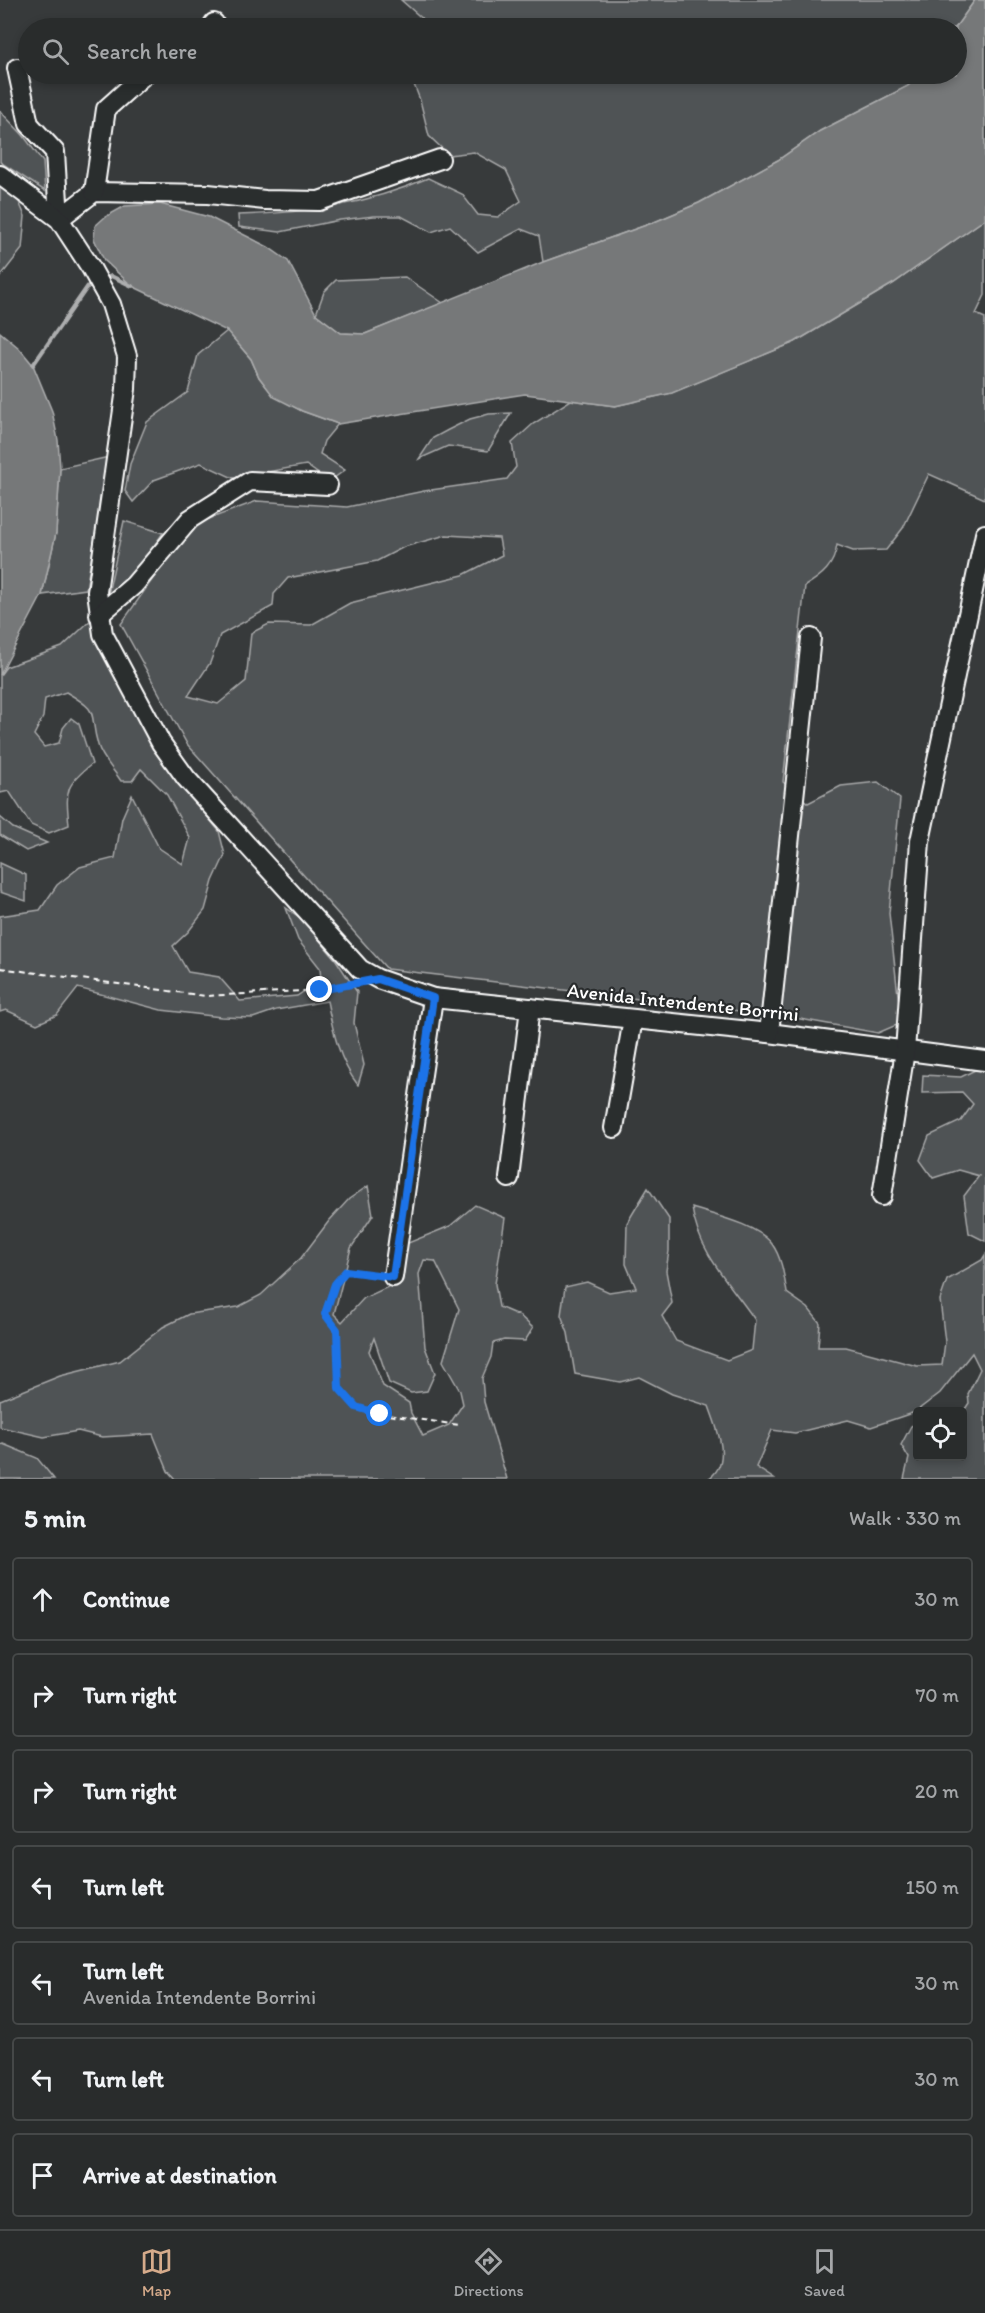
<!DOCTYPE html>
<meta charset="utf-8">
<style>
body{margin:0;font-family:Itim,sans-serif;background:#313434;color:#f1f3f6}
.controls{position:absolute;right:18px;bottom:18px;display:grid;overflow:hidden;border-radius:6px;box-shadow:0 3px 9px #0003}
.controls button{width:54px;height:54px;display:grid;place-items:center;padding:0;border:0;border-bottom:2px solid #454848;background:#292c2c;color:#f1f3f6;font:30px sans-serif}
.stop{position:absolute;width:18px;height:18px;margin:-14px;border:4px solid #1a73e8;border-radius:50%;background:#fff}
.stop.end{background:#1a73e8;border-color:#fff;box-shadow:0 2px 6px #0008}
.list{margin:0;padding:0;list-style:none}
h2{display:flex;justify-content:space-between;align-items:center;height:78px;margin:0;padding:0 24px;font-size:26px}
h2 small{font-size:20px;font-weight:400;color:#a5a7a9}
.list li{display:grid;grid-template-columns:39px 1fr auto;gap:18px;align-items:center;box-sizing:border-box;height:84px;margin:0 12px 12px;padding:0 12px;border:2px solid #454848;border-radius:6px}
.list b{display:block;font-size:22px;white-space:nowrap}
.list p{margin:0;font-size:20px;white-space:nowrap;color:#a5a7a9}
.list em{font-size:20px;font-style:normal;color:#a5a7a9}
.icon{flex:none;width:33px;height:33px;fill:none;stroke:currentColor;stroke-width:2;stroke-linecap:round;stroke-linejoin:round}
.map{position:relative;flex:none;width:985px;height:1479px;overflow:hidden}
.search{position:absolute;background:#292c2c;box-shadow:0 3px 9px #0003;left:18px;right:18px;top:18px;height:66px;display:flex;align-items:center;gap:15px;box-sizing:border-box;padding:0 21px;border-radius:33px;color:#a5a7a9;font-size:22px}
.sheet{height:750px;background:#292c2c}
nav{display:flex;justify-content:space-around;align-items:center;box-sizing:border-box;height:84px;border-top:2px solid #454848;background:#292c2c;font-size:16px;color:#a5a7a9}
nav a{display:grid;justify-items:center;gap:3px}
nav .on{color:#d6ab8b}
.map>svg:first-child{display:block}
</style>
<div class="map">
<svg width="985" height="1479" viewBox="0 0 985 1479">
<rect width="100%" height="100%" fill="#373a3b"/>
<filter id="ink" filterUnits="userSpaceOnUse"><feTurbulence type="fractalNoise" baseFrequency=".0167" numOctaves="2"/><feDisplacementMap in="SourceGraphic" scale="12" xChannelSelector="R" yChannelSelector="G"/><feConvolveMatrix kernelMatrix="1 2 1 2 8 2 1 2 1" color-interpolation-filters="sRGB"/></filter>
<g filter="url(#ink)">
<g fill="#505354" stroke="#a8a9aa" stroke-width="1.5" fill-rule="evenodd">
<path d="M 401,0 L 975,0 L 955,28 L 433,28 Z"/>
<path d="M 410,74 L 615,74 L 668,80 L 666,74 L 920,74 L 908,86 L 820,131 L 778,160 L 699,203 L 652,223 L 543,262 L 539,236 L 521,229 L 478,252 L 450,226 L 431,232 L 401,216 L 374,216 L 340,220 L 280,232 L 239,227 L 238,215 C 306,213 366,205 428,178 L 462,194 L 478,215 L 498,217 L 521,201 L 506,170 L 474,152 L 449,155 L 429,136 L 420,100 Z"/>
<path d="M 0,111 L 23,135 L 43,162 L 45,191 L 0,162 Z"/>
<path d="M 0,187 L 16,195 L 25,216 L 22,249 L 0,277 Z"/>
<path d="M 985,219 L 985,295 L 976,314 L 985,318 L 985,499 L 929,474 L 903,528 L 886,550 L 853,551 L 837,545 C 834,566 823,575 805,586 L 783,782 L 808,803 L 841,786 L 878,782 L 900,799 L 889,913 L 901,1023 L 878,1033 L 789,1017 L 387,969 L 187,744 L 121,624 L 190,526 L 257,501 L 347,507 L 424,491 L 507,479 L 516,467 L 512,443 L 533,424 L 571,400 L 615,406 L 671,393 L 795,342 L 894,283 ZM 446,535 L 499,538 L 502,555 L 463,575 L 350,603 L 311,625 L 269,624 L 251,633 L 246,681 L 218,704 L 188,696 L 210,663 L 220,635 L 273,606 L 274,594 L 288,578 L 377,561 L 404,547 Z"/>
<path d="M 405,277 L 443,303 L 365,334 L 341,333 L 316,314 L 324,292 L 336,280 Z"/>
<path d="M 227,331 L 251,359 L 259,377 L 274,396 L 302,411 L 338,424 L 324,441 L 320,454 L 345,470 L 334,478 L 320,475 L 306,465 L 233,478 L 201,463 L 154,480 L 133,502 L 125,491 L 130,464 L 147,422 L 188,392 L 198,355 Z"/>
<path d="M 511,413 L 488,451 L 448,446 L 419,459 L 433,438 L 448,430 L 470,419 L 489,414 Z"/>
<path d="M 109,457 L 86,589 L 42,595 L 56,533 L 60,468 Z"/>
<path d="M 124,521 L 163,533 L 127,584 L 108,594 Z"/>
<path d="M 92,619 L 181,784 L 219,831 L 225,855 L 213,881 L 205,910 L 188,932 L 173,946 L 188,972 L 219,977 L 240,1001 L 297,996 L 321,980 L 320,968 L 298,940 L 286,908 L 302,919 L 336,960 L 357,992 L 354,1023 L 364,1065 L 358,1085 C 339,1061 333,1031 327,1001 L 276,1010 L 253,1018 L 221,1017 L 161,1010 L 78,988 L 57,1015 L 37,1024 L 6,1010 L 0,1012 L 0,916 L 40,910 L 57,885 L 80,867 L 115,858 L 122,818 L 132,795 L 159,848 L 183,864 L 190,838 L 167,795 L 141,769 L 132,781 L 121,781 C 114,770 101,757 98,745 C 88,711 102,713 66,692 L 45,699 L 43,717 L 34,735 L 44,747 L 59,743 L 63,728 L 71,718 L 79,724 L 92,764 C 64,786 66,791 69,825 L 49,833 L 31,825 L 9,791 L 0,793 L 0,675 L 6,667 L 62,647 Z"/>
<path d="M 0,817 L 13,828 L 47,843 L 26,851 L 0,835 Z"/>
<path d="M 0,863 L 26,875 L 26,901 L 0,892 Z"/>
<path d="M 979,1068 L 985,1069 L 985,1241 L 969,1233 L 964,1196 L 979,1176 L 958,1170 L 933,1178 L 920,1160 L 929,1136 L 961,1121 L 973,1104 L 962,1092 L 922,1093 L 923,1075 L 961,1077 Z"/>
<path d="M 368,1186 L 373,1215 L 351,1248 L 334,1314 L 342,1322 L 364,1298 L 388,1287 L 408,1243 L 450,1226 L 475,1205 L 505,1218 L 495,1284 L 499,1307 L 520,1316 L 533,1328 L 525,1341 L 504,1340 L 493,1343 L 491,1357 L 482,1378 L 484,1402 L 507,1479 L 175,1479 L 168,1471 L 153,1434 L 102,1437 L 78,1431 L 44,1437 L 0,1427 L 0,1400 L 60,1376 L 120,1361 L 163,1327 L 189,1314 L 238,1307 L 261,1295 L 301,1258 L 329,1221 L 349,1199 ZM 424,1260 L 435,1261 L 459,1309 L 443,1361 L 460,1391 L 463,1404 L 449,1425 L 423,1436 L 411,1413 L 409,1403 L 383,1386 L 369,1351 L 374,1338 L 389,1383 L 411,1393 L 427,1391 L 435,1373 L 425,1347 L 419,1274 Z"/>
<path d="M 648,1188 L 669,1219 L 669,1251 L 666,1271 L 672,1303 L 662,1316 L 676,1341 L 727,1360 L 752,1350 L 755,1320 C 731,1285 698,1252 692,1208 C 714,1215 758,1225 772,1244 C 782,1258 784,1276 787,1293 L 808,1308 L 820,1323 L 818,1347 L 846,1347 L 917,1366 L 942,1365 L 945,1342 L 940,1300 L 947,1280 L 982,1260 L 985,1255 L 985,1479 L 904,1479 L 909,1458 L 901,1445 L 911,1426 L 917,1423 L 918,1456 L 962,1456 L 963,1412 L 969,1403 L 968,1394 L 980,1369 L 972,1353 L 940,1393 L 915,1412 L 871,1427 L 848,1420 L 795,1433 L 772,1430 L 756,1467 L 774,1479 L 708,1479 C 733,1463 717,1429 709,1406 L 672,1394 L 639,1377 L 620,1382 L 575,1374 L 568,1333 L 561,1315 L 565,1287 L 587,1282 L 609,1292 L 636,1288 L 626,1264 L 627,1223 Z"/>
<path d="M 3,1444 L 37,1458 L 54,1479 L 0,1479 L 0,1445 Z"/>
</g>
<g fill="#767879" stroke="#adaeaf" stroke-width="1.5">
<path d="M 975,0 L 985,0 L 985,219 L 894,283 L 795,342 L 672,393 L 615,406 L 525,394 L 338,424 L 302,411 L 274,397 L 259,377 L 251,359 L 227,331 L 132,286 L 104,260 L 94,239 L 95,226 L 105,217 L 125,206 L 160,204 L 209,217 L 268,247 L 288,261 L 316,314 L 341,333 L 365,334 L 543,262 L 652,223 L 699,203 L 778,160 L 820,131 L 908,86 L 920,74 L 956,74 L 956,28 L 955,28 Z"/>
<path d="M 0,332 L 19,348 L 33,365 L 52,411 L 58,440 L 60,468 L 56,533 L 42,595 L 0,675 Z"/>
</g>
<g fill="none" stroke-linecap="round" stroke-linejoin="round">
<g stroke="#adaeaf" stroke-width="4">
<path d="M 103,280 L 111,276 L 132,286"/>
<path d="M 33,365 L 88,286 L 93,284"/>
</g>
<g stroke="#fff" stroke-width="22">
<g id="minor">
<path d="M 211,28 L 214,23"/>
<path d="M 17,68 L 29,124 L 55,152 L 59,219 L 94,192 L 208,194 L 265,200 L 319,201 L 440,159"/>
<path d="M 0,175 L 59,219 L 91,268 L 111,304 L 127,356 L 126,389 L 97,592 L 103,634 L 161,743 L 186,778 L 360,969 L 378,979 L 433,998 L 769,1033 L 985,1061"/>
<path d="M 94,192 L 106,109 L 145,74"/>
<path d="M 99,615 L 134,585 L 190,519 L 250,481 L 328,485"/>
<path d="M 769,1033 L 811,638"/>
<path d="M 614,1128 L 633,1019"/>
<path d="M 509,1178 L 530,1008"/>
<path d="M 882,1196 L 905,1051 L 920,841 L 985,534"/>
<path d="M 393,1277 L 433,998"/>
</g>
</g>
<g stroke="#fff" stroke-width="2" stroke-dasharray="6 4.5" stroke-linecap="butt">
<path d="M 0,968 L 206,996 L 320,990 L 355,983"/>
<path d="M 379,1275 L 346,1271 L 335,1284 L 325,1314 L 337,1330 L 339,1388 L 356,1408 L 380,1414 L 459,1425"/>
</g>
<use href="#minor" stroke="#2a2d2e" stroke-width="18"/>
</g>
</g>
<g fill="none" stroke-linecap="round" stroke-linejoin="round" filter="url(#ink)">
<path stroke="#1a73e8" stroke-width="8" d="M 320,990 L 378,979 L 433,998 L 393,1277 L 346,1271 L 335,1284 L 325,1314 L 337,1330 L 339,1388 L 356,1407 L 380,1414"/>
</g>
<g text-anchor="middle" dominant-baseline="central" stroke-width="4.5" stroke-linejoin="round" paint-order="stroke">
<g font-size="20" fill="#fff" stroke="#2a2d2e">
<text transform="translate(683 1002) rotate(6)">Avenida Intendente Borrini</text>
</g>
</g>
</svg>
<div class="controls">
<button><svg class="icon" aria-label="locate" viewBox="0 0 24 24"><circle cx="12" cy="12" r="6"/><path d="M12 2v4M12 18v4M2 12h4M18 12h4"/></svg></button>
</div>
<div class="stop" style="left:380px;top:1414px"></div>
<div class="stop end" style="left:320px;top:990px"></div>
<div class="search"><svg class="icon" aria-label="search" viewBox="0 0 24 24"><circle cx="10" cy="10" r="6"/><path d="M15 15l6 6"/></svg>Search here</div>
</div>
<section class="sheet">
<h2>5 min<small>Walk · 330 m</small></h2>
<ul class="list">
<li><svg class="icon" aria-label="ahead" viewBox="0 0 24 24"><path d="M12 20V5M6 11l6-6 6 6"/></svg><div><b>Continue</b></div><em>30 m</em></li>
<li><svg class="icon" aria-label="right" viewBox="0 0 24 24"><path d="M7 20v-9h11M14 6l5 5-5 5"/></svg><div><b>Turn right</b></div><em>70 m</em></li>
<li><svg class="icon" aria-label="right" viewBox="0 0 24 24"><path d="M7 20v-9h11M14 6l5 5-5 5"/></svg><div><b>Turn right</b></div><em>20 m</em></li>
<li><svg class="icon" aria-label="left" viewBox="0 0 24 24"><path d="M17 20v-9H6M10 6l-5 5 5 5"/></svg><div><b>Turn left</b></div><em>150 m</em></li>
<li><svg class="icon" aria-label="left" viewBox="0 0 24 24"><path d="M17 20v-9H6M10 6l-5 5 5 5"/></svg><div><b>Turn left</b><p>Avenida Intendente Borrini</p></div><em>30 m</em></li>
<li><svg class="icon" aria-label="left" viewBox="0 0 24 24"><path d="M17 20v-9H6M10 6l-5 5 5 5"/></svg><div><b>Turn left</b></div><em>30 m</em></li>
<li><svg class="icon" aria-label="arrive" viewBox="0 0 24 24"><path d="M6 21V4h12l-3 4 3 4H6"/></svg><div><b>Arrive at destination</b></div></li>
</ul>
</section>
<nav>
<a class="on"><svg class="icon" aria-label="map" viewBox="0 0 24 24"><path d="M3 6l6-2 6 2 6-2v14l-6 2-6-2-6 2zM9 4v14M15 6v14"/></svg>Map</a>
<a><svg class="icon" aria-label="directions" viewBox="0 0 24 24"><path d="M12 3l9 9-9 9-9-9zM9 14v-3h6M13 9l2 2-2 2"/></svg>Directions</a>
<a><svg class="icon" aria-label="saved" viewBox="0 0 24 24"><path d="M7 4h10v16l-5-4-5 4z"/></svg>Saved</a>
</nav>
